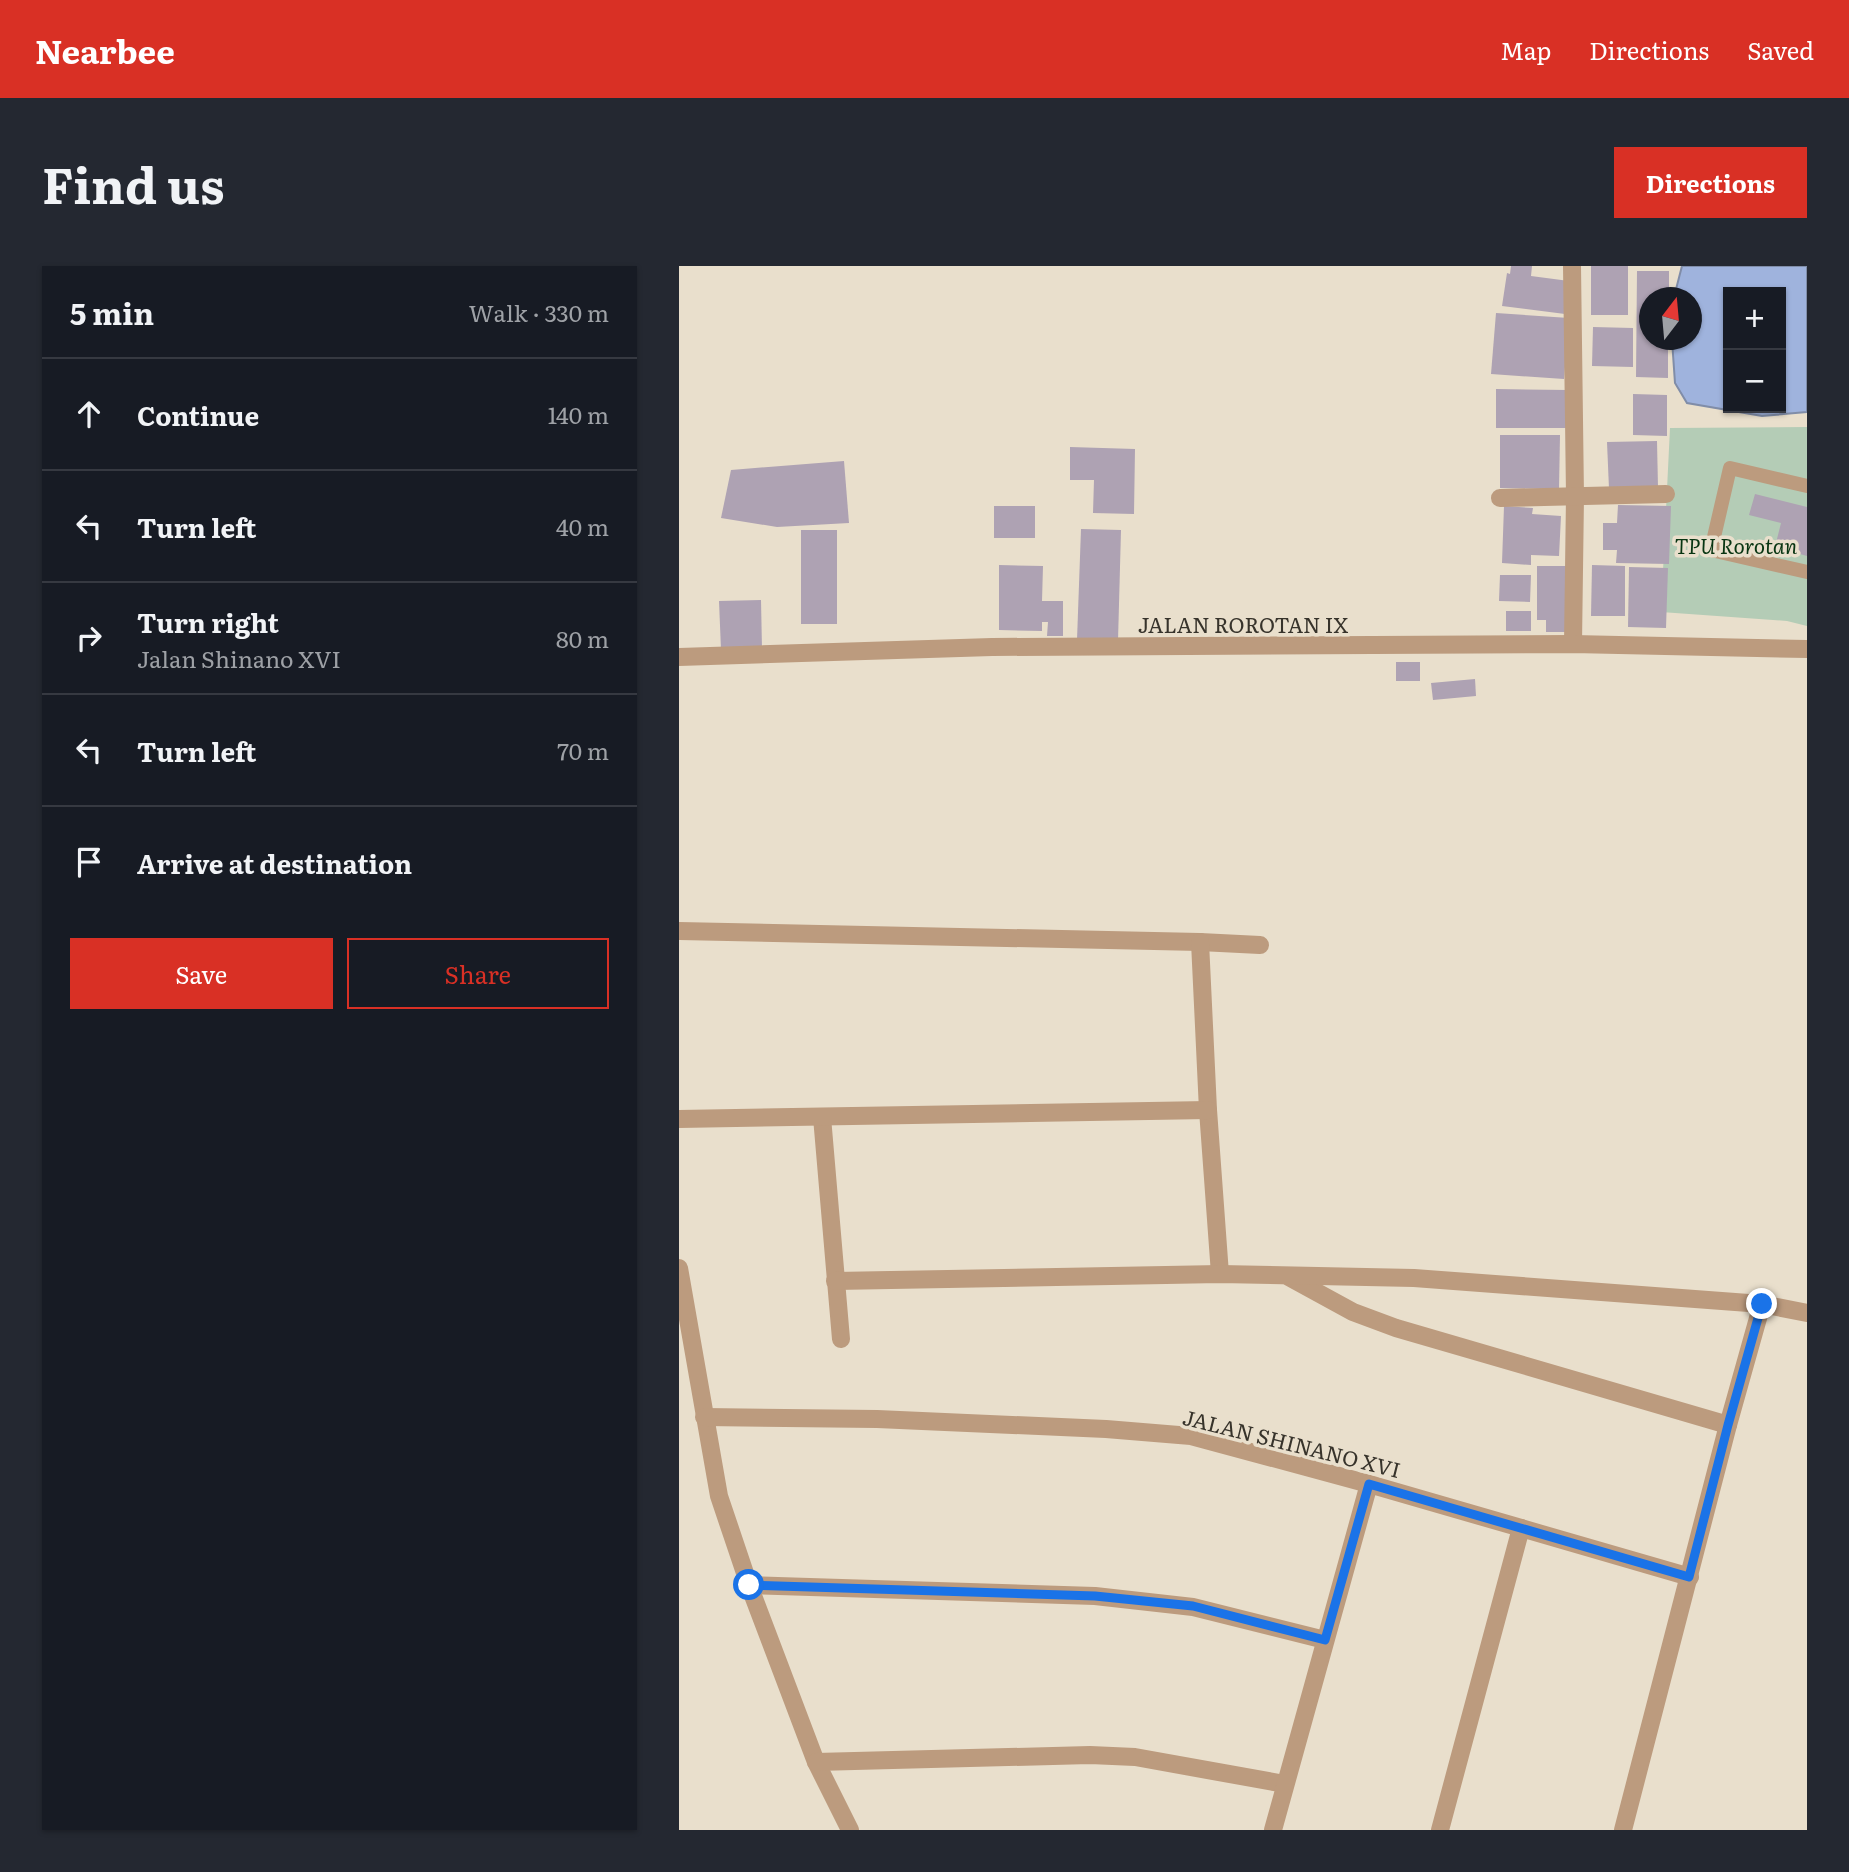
<!DOCTYPE html>
<meta charset="utf-8">
<style>
body{margin:0;font-family:Literata,serif;background:#242831;color:#f1f3f6}
.controls{position:absolute;right:21px;top:21px;display:grid;overflow:hidden;border-radius:0px;box-shadow:0 2px 5px #0004}
.controls button{width:63px;height:63px;display:grid;place-items:center;padding:0;border:0;border-bottom:2px solid #363941;background:#171b24;color:#f1f3f6;font:35px sans-serif}
.compass{position:absolute;left:960px;top:21px;width:63px;height:63px;border-radius:50%;background:#171b24;box-shadow:0 2px 5px #0004;rotate:16deg}
.stop{position:absolute;width:21px;height:21px;margin:-16px;border:5px solid #1a73e8;border-radius:50%;background:#fff}
.stop.end{background:#1a73e8;border-color:#fff;box-shadow:0 2px 7px #0008}
.list{margin:0;padding:0;list-style:none}
h2{display:flex;justify-content:space-between;align-items:center;height:91px;margin:0;padding:0 28px;font-size:30px}
h2 small{font-size:23px;font-weight:400;color:#9ea1a6}
.list li{display:grid;grid-template-columns:46px 1fr auto;gap:21px;align-items:center;box-sizing:border-box;height:112px;padding:0 28px;border-top:2px solid #363941}
.list b{display:block;font-size:26px;white-space:nowrap}
.list p{margin:0;font-size:23px;white-space:nowrap;color:#9ea1a6}
.list em{font-size:23px;font-style:normal;color:#9ea1a6}
.actions{display:flex;gap:14px;padding:21px 28px}
.actions a{flex:1;padding:16px 0;border:2px solid #d93025;border-radius:0px;text-align:center;font-size:24px;color:#d93025}
.actions .main{background:#d93025;color:#fff}
.icon{flex:none;width:38px;height:38px;fill:none;stroke:currentColor;stroke-width:2;stroke-linecap:round;stroke-linejoin:round}
.map{position:relative;flex:none;width:1128px;height:1564px;overflow:hidden;border-radius:0px}
header{display:flex;align-items:center;gap:42px;box-sizing:border-box;height:98px;padding:0 35px;background:#d93025;color:#fff}
header strong{font-size:33px}
nav{display:flex;gap:38px;margin-inline-start:auto;font-size:24px}
.intro{display:flex;align-items:center;justify-content:space-between;box-sizing:border-box;height:168px;padding:0 42px}
h1{margin:0;font-size:49px}
.button{padding:18px 32px;border-radius:0px;background:#d93025;color:#fff;font-size:24px;font-weight:700}
main{display:flex;gap:42px;padding:0 42px}
aside{flex:1;background:#171b24;border-radius:0px;box-shadow:0 2px 5px #0004}
.map>svg:first-child{display:block}
</style>
<header>
<strong>Nearbee</strong>
<nav><a>Map</a><a>Directions</a><a>Saved</a></nav>
</header>
<div class="intro"><h1>Find us</h1><a class="button">Directions</a></div>
<main>
<aside>
<h2>5 min<small>Walk · 330 m</small></h2>
<ul class="list">
<li><svg class="icon" aria-label="ahead" viewBox="0 0 24 24"><path d="M12 20V5M6 11l6-6 6 6"/></svg><div><b>Continue</b></div><em>140 m</em></li>
<li><svg class="icon" aria-label="left" viewBox="0 0 24 24"><path d="M17 20v-9H6M10 6l-5 5 5 5"/></svg><div><b>Turn left</b></div><em>40 m</em></li>
<li><svg class="icon" aria-label="right" viewBox="0 0 24 24"><path d="M7 20v-9h11M14 6l5 5-5 5"/></svg><div><b>Turn right</b><p>Jalan Shinano XVI</p></div><em>80 m</em></li>
<li><svg class="icon" aria-label="left" viewBox="0 0 24 24"><path d="M17 20v-9H6M10 6l-5 5 5 5"/></svg><div><b>Turn left</b></div><em>70 m</em></li>
<li><svg class="icon" aria-label="arrive" viewBox="0 0 24 24"><path d="M6 21V4h12l-3 4 3 4H6"/></svg><div><b>Arrive at destination</b></div></li>
</ul>
<div class="actions"><a class="main">Save</a><a>Share</a></div>
</aside>
<div class="map">
<svg width="1128" height="1564" viewBox="0 0 1128 1564">
<rect width="100%" height="100%" fill="#e9dfcc"/>
<path fill="#b4ccb6" d="M 1128,161 L 1128,360 L 1108,355 L 982,346 L 991,162 Z"/>
<path fill="#9fb3dd" stroke="#808da8" stroke-width="2" fill-rule="evenodd" d="M 1003,0 L 1128,0 L 1128,146 L 1083,150 L 1008,137 L 996,117 L 993,74 L 1013,74 L 1013,32 L 995,31 ZM 1049,26 L 1102,26 L 1102,142 L 1049,142 Z"/>
<g fill="#aea2b3">
<path d="M 832,0 L 853,0 L 852,10 L 890,15 L 886,48 L 823,40 L 828,7 L 831,8 Z"/>
<rect x="912" y="0" width="37" height="49"/>
<path d="M 958,5 L 990,5 L 990,32 L 971,32 L 971,74 L 989,74 L 989,112 L 957,111 Z"/>
<path d="M 817,47 L 890,52 L 885,113 L 812,108 Z"/>
<path d="M 914,61 L 954,62 L 954,101 L 913,100 Z"/>
<path d="M 817,123 L 889,124 L 888,162 L 817,162 Z"/>
<path d="M 954,128 L 988,129 L 988,170 L 954,169 Z"/>
<path d="M 821,169 L 881,169 L 880,223 L 821,222 Z"/>
<path d="M 978,175 L 979,222 L 930,223 L 928,176 Z"/>
<path d="M 391,181 L 456,183 L 455,248 L 414,247 L 415,214 L 391,214 Z"/>
<path d="M 165,195 L 170,257 L 98,261 L 42,252 L 52,204 Z"/>
<path d="M 1076,228 L 1128,241 L 1128,290 L 1096,281 L 1102,257 L 1070,249 Z"/>
<path d="M 939,239 L 992,240 L 990,298 L 937,297 L 938,284 L 924,284 L 924,257 L 938,257 Z"/>
<rect x="315" y="240" width="41" height="32"/>
<path d="M 825,240 L 854,242 L 853,248 L 882,250 L 880,290 L 852,289 L 852,299 L 823,297 Z"/>
<path d="M 402,263 L 442,264 L 439,375 L 398,374 Z"/>
<rect x="122" y="264" width="36" height="94"/>
<path d="M 320,299 L 364,300 L 363,335 L 384,335 L 384,370 L 368,370 L 369,356 L 363,356 L 363,365 L 320,364 Z"/>
<path d="M 913,299 L 946,300 L 946,350 L 912,350 Z"/>
<path d="M 858,300 L 892,300 L 886,366 L 867,366 L 867,354 L 858,354 Z"/>
<path d="M 950,301 L 989,302 L 987,362 L 949,361 Z"/>
<path d="M 821,309 L 852,309 L 851,336 L 820,335 Z"/>
<path d="M 82,334 L 83,383 L 42,384 L 40,335 Z"/>
<rect x="827" y="345" width="25" height="20"/>
<rect x="717" y="396" width="24" height="19"/>
<path d="M 796,413 L 797,430 L 754,434 L 752,417 Z"/>
</g>
<g fill="none" stroke-linecap="round" stroke-linejoin="round">
<path stroke="#bc9b7e" stroke-width="14" d="M 1128,220 L 1051,202 L 1032,284 L 1128,306"/>
<g stroke="#bc9b7e" stroke-width="18">
<path d="M 893,0 L 896,230 L 894,378"/>
<path d="M 821,232 L 987,228"/>
<path d="M 0,665 L 521,676 L 581,679"/>
<path d="M 521,676 L 529,844 L 541,1008"/>
<path d="M 143,851 L 162,1073"/>
<path d="M 0,853 L 529,844"/>
<path d="M 0,1002 L 40,1230 L 70,1319 L 137,1496 L 171,1564"/>
<path d="M 610,1011 L 674,1046 L 717,1062 L 1049,1159"/>
<path d="M 156,1015 L 541,1008 L 735,1012 L 1083,1038 L 1128,1047"/>
<path d="M 25,1151 L 198,1153 L 427,1163 L 512,1170 L 690,1218 L 1011,1311"/>
<path d="M 70,1319 L 416,1330 L 514,1341 L 646,1374"/>
<path d="M 137,1496 L 411,1489 L 456,1491 L 606,1518"/>
<path d="M 594,1564 L 690,1218"/>
<path d="M 761,1564 L 842,1262"/>
<path d="M 944,1564 L 1049,1159 L 1083,1038"/>
</g>
<path stroke="#bc9b7e" stroke-width="18" d="M 0,391 L 313,381 L 894,378 L 1128,383"/>
</g>
<g fill="none" stroke-linecap="round" stroke-linejoin="round">
<path stroke="#1a73e8" stroke-width="9" d="M 70,1319 L 416,1330 L 514,1340 L 646,1374 L 690,1218 L 1010,1311 L 1049,1159 L 1083,1038"/>
</g>
<g text-anchor="middle" dominant-baseline="central" stroke-width="7" stroke-linejoin="round" paint-order="stroke">
<g font-size="21" font-style="italic" fill="#083512" stroke="#e9dfcc">
<text x="1057" y="278">TPU Rorotan</text>
</g>
<g font-size="21" fill="#37332b" stroke="#e9dfcc">
<text x="564" y="357">JALAN ROROTAN IX</text>
<text transform="translate(613 1176) rotate(14)">JALAN SHINANO XVI</text>
</g>
</g>
</svg>
<div class="controls">
<button>+</button>
<button>−</button>
</div>
<svg class="compass" viewBox="-18 -18 36 36"><path d="M0-13l5 13h-10z" fill="#e53935"/><path d="M0 13l5-13h-10z" fill="#9ea1a6"/></svg>
<div class="stop" style="left:70px;top:1319px"></div>
<div class="stop end" style="left:1083px;top:1038px"></div>
</div>
</main>
